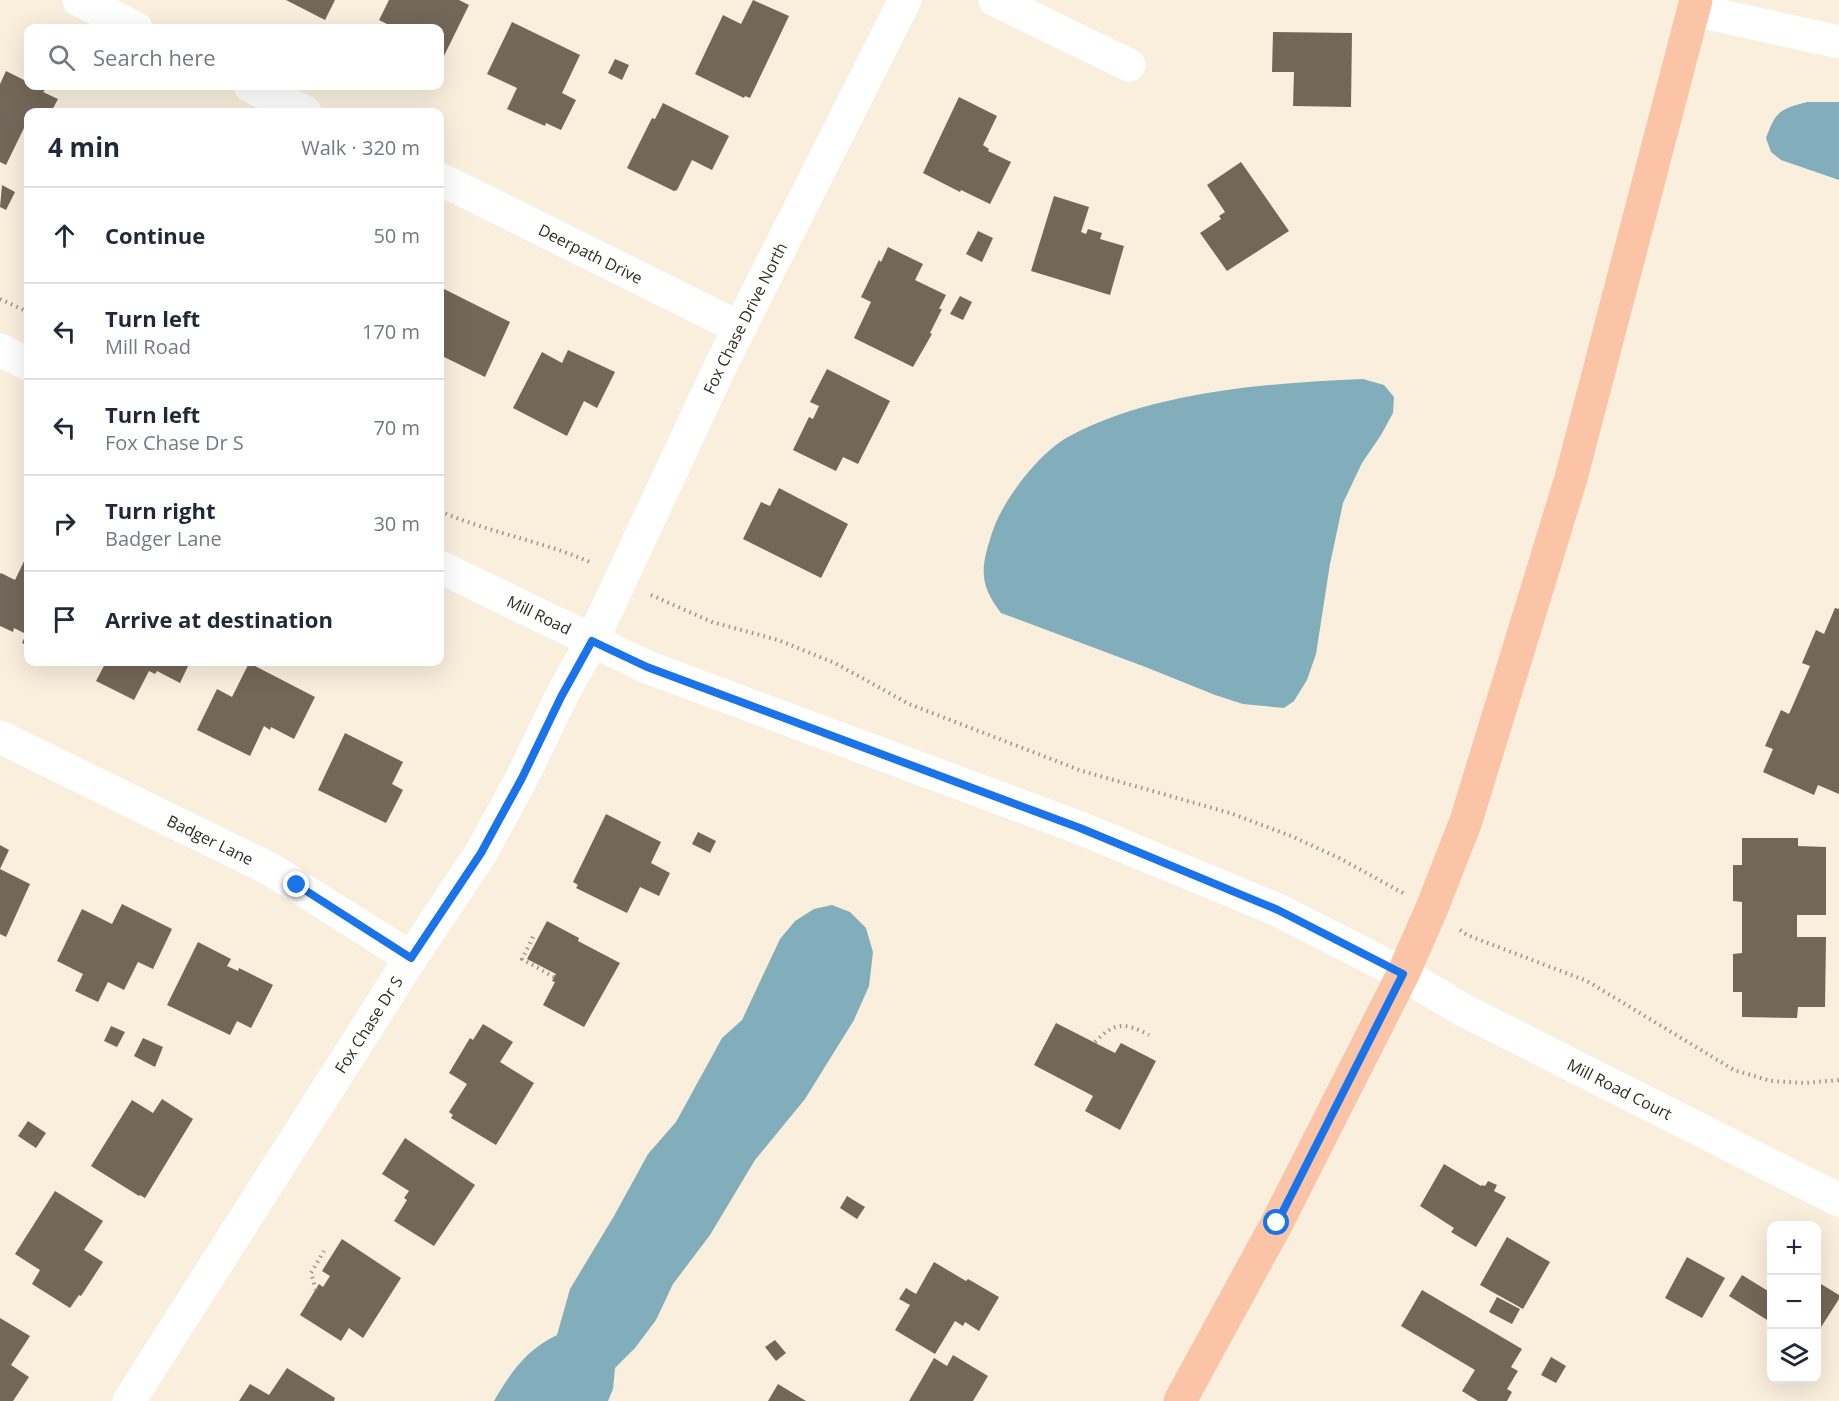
<!DOCTYPE html>
<meta charset="utf-8">
<style>
body{margin:0;font-family:"Open Sans",sans-serif;background:#f6f6f7;color:#1f2937}
.controls{position:absolute;right:18px;bottom:18px;display:grid;overflow:hidden;border-radius:12px;box-shadow:0 6px 24px #0002}
.controls button{width:54px;height:54px;display:grid;place-items:center;padding:0;border:0;border-bottom:2px solid #e0e1e3;background:#fff;color:#1f2937;font:30px sans-serif}
.stop{position:absolute;width:18px;height:18px;margin:-14px;border:4px solid #1a73e8;border-radius:50%;background:#fff}
.stop.end{background:#1a73e8;border-color:#fff;box-shadow:0 2px 6px #0008}
.list{margin:0;padding:0;list-style:none}
h2{display:flex;justify-content:space-between;align-items:center;height:78px;margin:0;padding:0 24px;font-size:26px}
h2 small{font-size:20px;font-weight:400;color:#747a83}
.list li{display:grid;grid-template-columns:39px 1fr auto;gap:18px;align-items:center;box-sizing:border-box;height:96px;padding:0 24px;border-top:2px solid #e0e1e3}
.list b{display:block;font-size:22px;white-space:nowrap}
.list p{margin:0;font-size:20px;white-space:nowrap;color:#747a83}
.list em{font-size:20px;font-style:normal;color:#747a83}
.icon{flex:none;width:33px;height:33px;fill:none;stroke:currentColor;stroke-width:2;stroke-linecap:round;stroke-linejoin:round}
.map{position:relative;flex:none;width:1839px;height:1401px;overflow:hidden}
.search{position:absolute;background:#fff;box-shadow:0 6px 24px #0002;left:24px;top:24px;width:420px;height:66px;display:flex;align-items:center;gap:15px;box-sizing:border-box;padding:0 21px;border-radius:12px;color:#747a83;font-size:22px}
.panel{position:absolute;background:#fff;box-shadow:0 6px 24px #0002;left:24px;top:108px;width:420px;height:558px;border-radius:12px}
.map>svg:first-child{display:block}
</style>
<div class="map">
<svg width="1839" height="1401" viewBox="0 0 1839 1401">
<rect width="100%" height="100%" fill="#faefdd"/>
<g fill="#82aebc">
<path d="M 1807,102 L 1839,102 L 1839,180 L 1781,160 L 1771,152 L 1766,138 C 1776,111 1780,109 1807,102 Z"/>
<path d="M 1363,379 L 1384,385 L 1394,397 L 1393,413 L 1381,435 L 1362,463 L 1343,503 L 1330,564 L 1316,654 L 1307,680 L 1294,701 L 1284,708 L 1243,704 L 1215,695 L 1148,668 L 1001,613 C 978,583 981,567 992,533 C 1002,501 1040,451 1070,436 C 1154,391 1270,383 1363,379 Z"/>
<path d="M 832,905 L 850,912 L 866,928 L 873,952 L 869,986 L 854,1020 L 805,1099 L 755,1160 L 710,1235 L 673,1284 L 656,1320 L 635,1348 L 615,1368 L 613,1389 L 608,1401 L 494,1401 C 511,1372 526,1350 557,1335 L 570,1289 L 614,1216 L 648,1154 L 676,1122 L 722,1038 L 742,1020 L 780,939 L 795,921 L 814,909 Z"/>
</g>
<g fill="#736759">
<path d="M 286,0 L 335,0 L 325,20 Z"/>
<path d="M 389,0 L 459,0 L 469,5 L 440,64 L 440,28 L 395,28 L 379,20 Z"/>
<path d="M 753,0 L 789,16 L 750,98 L 745,96 L 744,98 L 695,74 L 723,15 L 741,24 Z"/>
<path d="M 512,22 L 580,55 L 562,93 L 576,100 L 561,130 L 546,123 L 545,126 L 507,109 L 517,88 L 487,74 Z"/>
<path d="M 1273,32 L 1352,33 L 1351,107 L 1293,106 L 1294,72 L 1272,72 Z"/>
<path d="M 615,59 L 629,65 L 622,80 L 608,73 Z"/>
<path d="M 6,71 L 28,82 L 28,86 L 36,86 L 45,90 L 43,92 L 58,99 L 51,112 L 28,112 L 28,130 L 24,128 L 6,165 L 0,162 L 0,84 Z"/>
<path d="M 959,97 L 997,116 L 983,145 L 989,149 L 988,151 L 1011,162 L 990,204 L 961,190 L 960,192 L 923,173 Z"/>
<path d="M 663,103 L 729,136 L 712,170 L 692,160 L 677,190 L 674,191 L 627,168 L 652,118 L 655,119 Z"/>
<path d="M 1241,162 L 1289,231 L 1227,271 L 1200,233 L 1221,219 L 1219,216 L 1225,212 L 1207,185 Z"/>
<path d="M 2,185 L 15,192 L 6,210 L 0,207 Z"/>
<path d="M 1054,196 L 1089,207 L 1081,232 L 1086,234 L 1088,229 L 1102,233 L 1100,239 L 1124,246 L 1110,295 L 1031,271 Z"/>
<path d="M 978,231 L 993,238 L 982,262 L 966,254 Z"/>
<path d="M 888,247 L 923,264 L 915,280 L 946,295 L 939,309 L 942,309 L 930,333 L 932,334 L 913,367 L 854,338 L 871,302 L 861,297 L 879,260 L 881,262 Z"/>
<path d="M 440,287 L 510,322 L 485,377 L 440,355 Z"/>
<path d="M 960,296 L 972,302 L 963,320 L 950,314 Z"/>
<path d="M 568,350 L 615,372 L 597,408 L 584,401 L 567,436 L 513,408 L 542,352 L 562,363 Z"/>
<path d="M 827,369 L 890,401 L 858,464 L 843,457 L 836,471 L 793,450 L 809,417 L 813,419 L 819,406 L 810,402 Z"/>
<path d="M 779,488 L 848,524 L 821,578 L 743,539 L 761,502 L 770,506 Z"/>
<path d="M 28,553 L 28,646 L 22,643 L 26,634 L 14,628 L 13,632 L 0,626 L 0,574 L 1,573 L 15,580 Z"/>
<path d="M 1835,608 L 1839,609 L 1839,794 L 1818,785 L 1814,795 L 1763,772 L 1773,749 L 1765,746 L 1781,710 L 1789,714 L 1810,666 L 1802,663 L 1816,630 L 1824,634 Z"/>
<path d="M 106,662 L 190,662 L 180,683 L 157,671 L 155,674 L 149,671 L 134,700 L 96,681 Z"/>
<path d="M 249,663 L 315,697 L 294,739 L 271,727 L 270,730 L 264,726 L 250,756 L 197,730 L 217,689 L 232,697 Z"/>
<path d="M 345,733 L 403,762 L 392,784 L 403,790 L 386,823 L 318,790 Z"/>
<path d="M 606,814 L 661,842 L 651,863 L 670,873 L 659,896 L 640,887 L 627,913 L 576,888 L 578,885 L 573,882 Z"/>
<path d="M 698,832 L 716,841 L 710,853 L 692,844 Z"/>
<path d="M 1742,838 L 1798,838 L 1798,846 L 1826,847 L 1826,915 L 1797,915 L 1797,937 L 1826,937 L 1825,1007 L 1798,1007 L 1797,1018 L 1742,1017 L 1742,992 L 1733,992 L 1733,954 L 1742,953 L 1742,902 L 1733,901 L 1733,865 L 1742,865 Z"/>
<path d="M 0,845 L 9,850 L 0,869 L 30,884 L 6,937 L 0,934 Z"/>
<path d="M 122,904 L 172,929 L 153,969 L 138,962 L 124,990 L 108,982 L 98,1002 L 75,991 L 83,974 L 57,961 L 82,909 L 112,924 Z"/>
<path d="M 547,921 L 579,938 L 578,941 L 620,963 L 584,1027 L 543,1005 L 555,982 L 552,981 L 556,974 L 527,959 Z"/>
<path d="M 198,942 L 231,959 L 227,966 L 238,971 L 239,968 L 273,985 L 251,1028 L 237,1021 L 230,1035 L 167,1005 Z"/>
<path d="M 1056,1023 L 1115,1053 L 1121,1043 L 1156,1061 L 1120,1130 L 1085,1111 L 1093,1096 L 1034,1065 Z"/>
<path d="M 483,1024 L 513,1042 L 500,1062 L 534,1083 L 496,1145 L 451,1118 L 453,1115 L 449,1112 L 467,1084 L 449,1073 L 470,1038 L 473,1040 Z"/>
<path d="M 111,1026 L 125,1032 L 117,1047 L 104,1041 Z"/>
<path d="M 143,1038 L 163,1047 L 155,1067 L 134,1056 Z"/>
<path d="M 162,1099 L 193,1119 L 145,1198 L 140,1195 L 139,1196 L 91,1166 L 132,1100 L 153,1113 Z"/>
<path d="M 28,1121 L 46,1133 L 36,1148 L 18,1136 Z"/>
<path d="M 405,1138 L 475,1185 L 434,1246 L 394,1221 L 407,1200 L 404,1198 L 409,1191 L 382,1174 Z"/>
<path d="M 1444,1164 L 1481,1186 L 1482,1185 L 1485,1186 L 1488,1181 L 1497,1185 L 1494,1191 L 1506,1197 L 1476,1247 L 1451,1232 L 1454,1228 L 1420,1206 Z"/>
<path d="M 55,1191 L 103,1221 L 84,1250 L 103,1262 L 81,1296 L 79,1295 L 70,1308 L 32,1284 L 40,1270 L 15,1254 Z"/>
<path d="M 847,1196 L 865,1207 L 857,1219 L 840,1208 Z"/>
<path d="M 1507,1237 L 1550,1262 L 1523,1309 L 1480,1285 Z"/>
<path d="M 342,1239 L 401,1278 L 363,1338 L 349,1328 L 341,1341 L 300,1315 L 319,1284 L 323,1287 L 330,1276 L 322,1271 Z"/>
<path d="M 1687,1257 L 1725,1278 L 1702,1318 L 1665,1298 Z"/>
<path d="M 934,1262 L 966,1281 L 968,1279 L 999,1297 L 979,1331 L 965,1322 L 963,1326 L 955,1321 L 935,1354 L 895,1330 L 910,1305 L 899,1299 L 906,1288 L 916,1294 Z"/>
<path d="M 1742,1275 L 1768,1291 L 1772,1285 L 1772,1323 L 1729,1296 Z"/>
<path d="M 1816,1281 L 1839,1295 L 1839,1299 L 1816,1335 Z"/>
<path d="M 1422,1290 L 1522,1349 L 1511,1367 L 1518,1371 L 1507,1389 L 1512,1392 L 1507,1401 L 1478,1401 L 1462,1391 L 1475,1370 L 1401,1326 Z"/>
<path d="M 1497,1297 L 1520,1309 L 1512,1324 L 1489,1312 Z"/>
<path d="M 0,1318 L 30,1336 L 11,1365 L 29,1377 L 13,1401 L 0,1401 Z"/>
<path d="M 775,1340 L 786,1353 L 776,1361 L 765,1347 Z"/>
<path d="M 953,1355 L 988,1376 L 973,1401 L 909,1401 L 934,1358 L 947,1366 Z"/>
<path d="M 1551,1357 L 1566,1366 L 1556,1383 L 1541,1375 Z"/>
<path d="M 287,1368 L 335,1398 L 334,1401 L 239,1401 L 250,1384 L 269,1395 Z"/>
<path d="M 778,1384 L 806,1401 L 768,1401 Z"/>
</g>
<g fill="none" stroke-linecap="round" stroke-linejoin="round">
<g stroke="#9c9487" stroke-width="4" stroke-dasharray="1.5 4.5" stroke-linecap="butt">
<path d="M 0,299 L 28,312"/>
<path d="M 440,511 C 489,533 543,541 592,563"/>
<path d="M 651,595 L 712,622 L 778,640 L 835,663 L 909,704 L 1082,771 L 1230,813 L 1291,836 L 1339,858 L 1403,893"/>
<path d="M 1460,930 L 1467,935 L 1587,981 L 1734,1070 L 1771,1081 L 1805,1083 L 1839,1080"/>
<path d="M 533,937 L 522,959 L 554,977"/>
<path d="M 1095,1042 C 1114,1022 1125,1022 1149,1035"/>
<path d="M 316,1290 L 311,1273 L 324,1251"/>
</g>
<g stroke="#fff" stroke-width="33">
<path d="M 79,0 L 136,28"/>
<path d="M 995,0 L 1129,65"/>
<path d="M 1694,10 L 1839,42"/>
<path d="M 250,86 L 305,112"/>
<path id="s1" d="M 440,179 L 740,328"/>
<path d="M 0,350 L 28,364"/>
<path id="s2" d="M 440,567 L 647,667 L 1080,828 L 1278,910 L 1403,974 L 1463,1010 L 1839,1200"/>
<path id="s3" d="M 0,737 L 270,869 L 411,958"/>
<path id="s4" d="M 129,1401 L 411,958 L 481,853 L 522,778 L 561,697 L 592,641 L 720,367 L 905,0"/>
</g>
<path stroke="#fbc4a6" stroke-width="33" d="M 1180,1401 L 1277,1223 L 1403,974 L 1432,908 L 1466,821 L 1571,478 L 1696,0"/>
</g>
<g fill="none" stroke-linecap="round" stroke-linejoin="round">
<path stroke="#1a73e8" stroke-width="8" d="M 297,885 L 411,958 L 481,853 L 522,778 L 561,697 L 592,641 L 647,667 L 1080,828 L 1278,910 L 1403,974 L 1277,1223"/>
</g>
<g text-anchor="middle" dominant-baseline="central" stroke-width="6" stroke-linejoin="round" paint-order="stroke">
<g font-size="16" fill="#2f2b24" stroke="#faefdd">
<text stroke="none"><textPath href="#s1" startOffset="168">Deerpath Drive</textPath></text>
<text stroke="none"><textPath href="#s4" startOffset="1248">Fox Chase Drive North</textPath></text>
<text stroke="none"><textPath href="#s2" startOffset="110">Mill Road</textPath></text>
<text stroke="none"><textPath href="#s3" startOffset="234">Badger Lane</textPath></text>
<text stroke="none"><textPath href="#s4" startOffset="446">Fox Chase Dr S</textPath></text>
<text stroke="none"><textPath href="#s2" startOffset="1292">Mill Road Court</textPath></text>
</g>
</g>
</svg>
<div class="controls">
<button>+</button>
<button>−</button>
<button><svg class="icon" aria-label="layers" viewBox="0 0 24 24"><path d="M12 4l9 5-9 5-9-5zM3 14l9 5 9-5"/></svg></button>
</div>
<div class="stop" style="left:1277px;top:1223px"></div>
<div class="stop end" style="left:297px;top:885px"></div>
<div class="search"><svg class="icon" aria-label="search" viewBox="0 0 24 24"><circle cx="10" cy="10" r="6"/><path d="M15 15l6 6"/></svg>Search here</div>
<section class="panel">
<h2>4 min<small>Walk · 320 m</small></h2>
<ul class="list">
<li><svg class="icon" aria-label="ahead" viewBox="0 0 24 24"><path d="M12 20V5M6 11l6-6 6 6"/></svg><div><b>Continue</b></div><em>50 m</em></li>
<li><svg class="icon" aria-label="left" viewBox="0 0 24 24"><path d="M17 20v-9H6M10 6l-5 5 5 5"/></svg><div><b>Turn left</b><p>Mill Road</p></div><em>170 m</em></li>
<li><svg class="icon" aria-label="left" viewBox="0 0 24 24"><path d="M17 20v-9H6M10 6l-5 5 5 5"/></svg><div><b>Turn left</b><p>Fox Chase Dr S</p></div><em>70 m</em></li>
<li><svg class="icon" aria-label="right" viewBox="0 0 24 24"><path d="M7 20v-9h11M14 6l5 5-5 5"/></svg><div><b>Turn right</b><p>Badger Lane</p></div><em>30 m</em></li>
<li><svg class="icon" aria-label="arrive" viewBox="0 0 24 24"><path d="M6 21V4h12l-3 4 3 4H6"/></svg><div><b>Arrive at destination</b></div></li>
</ul>
</section>
</div>
